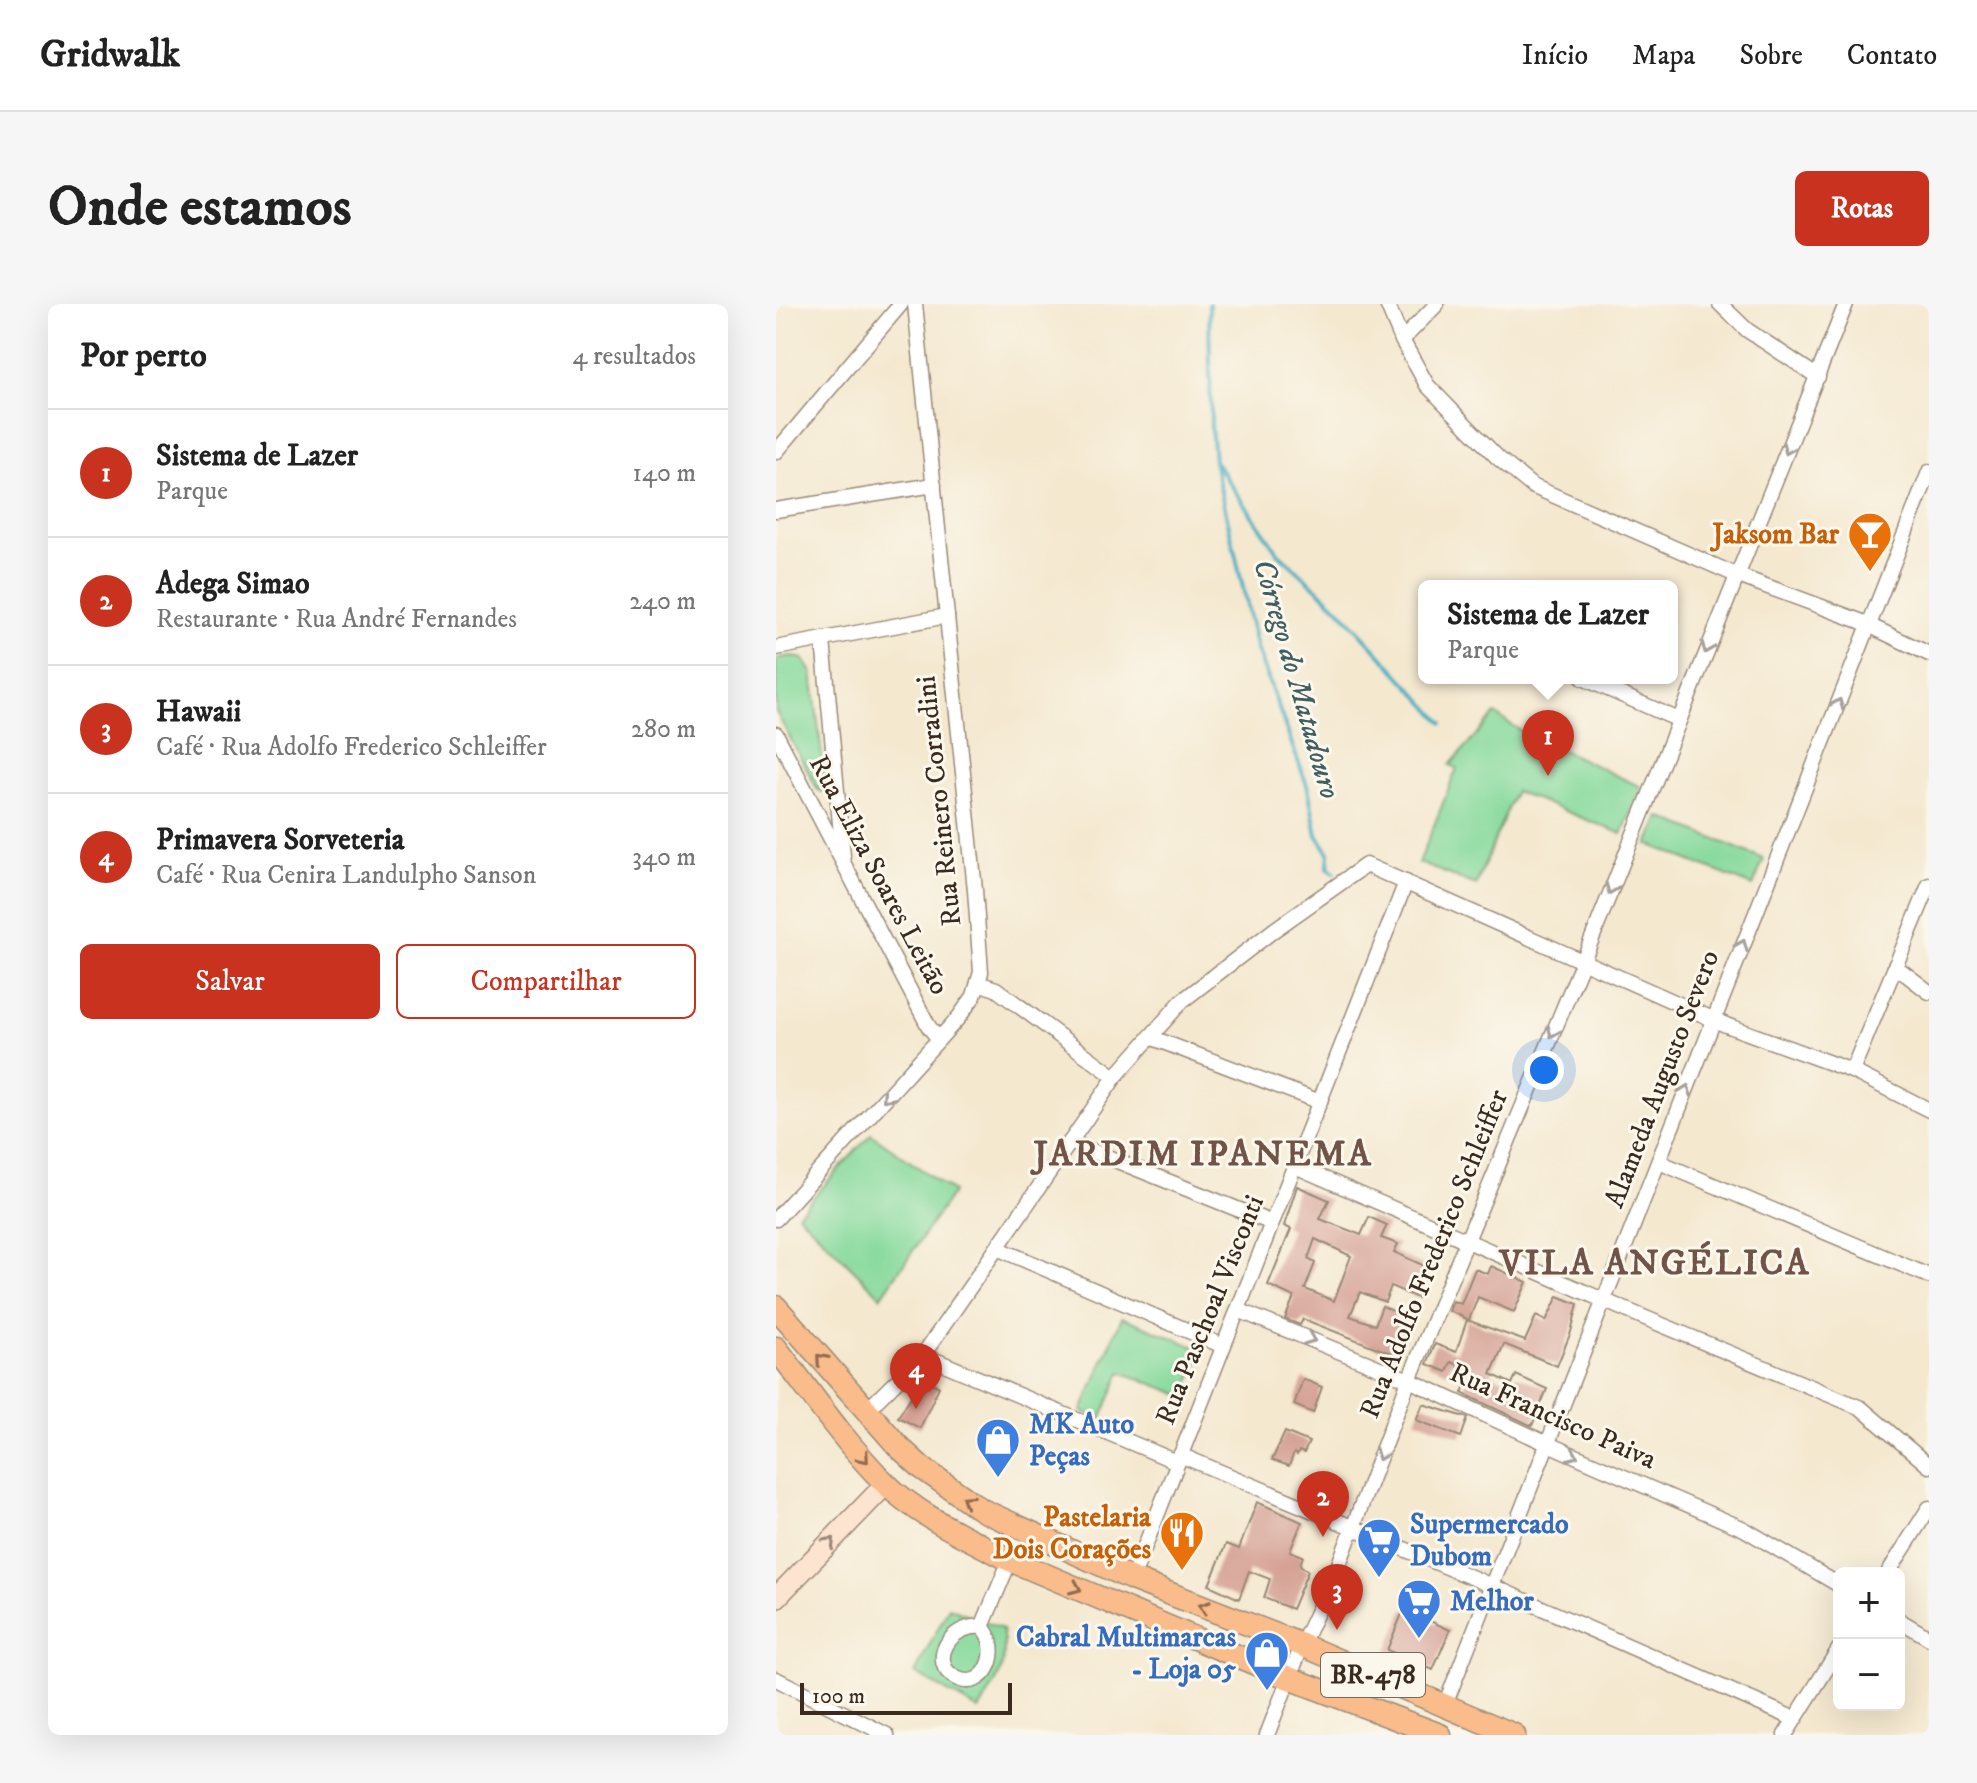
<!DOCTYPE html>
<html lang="pt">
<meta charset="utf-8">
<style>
body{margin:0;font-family:"IM FELL DW Pica",serif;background:#f6f6f6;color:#222}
.controls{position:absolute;right:24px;bottom:24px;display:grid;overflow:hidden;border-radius:12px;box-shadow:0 8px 32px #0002}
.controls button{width:72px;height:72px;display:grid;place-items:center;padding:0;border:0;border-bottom:2px solid #e0e0e0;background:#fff;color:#222;font:40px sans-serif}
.scale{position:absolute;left:24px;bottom:20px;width:212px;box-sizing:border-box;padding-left:8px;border:4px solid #3b2a1e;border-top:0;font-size:22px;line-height:28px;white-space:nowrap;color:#3b2a1e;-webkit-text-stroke:6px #fbf7ec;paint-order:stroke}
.you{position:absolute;left:768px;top:766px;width:28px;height:28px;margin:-20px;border:6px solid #fff;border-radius:50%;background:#1a73e8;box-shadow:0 0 0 12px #1a73e833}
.badge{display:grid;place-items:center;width:52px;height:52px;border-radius:50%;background:#c8321e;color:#fff;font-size:26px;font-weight:700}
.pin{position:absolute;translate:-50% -66px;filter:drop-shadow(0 2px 4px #0008)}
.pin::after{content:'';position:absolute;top:42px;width:28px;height:24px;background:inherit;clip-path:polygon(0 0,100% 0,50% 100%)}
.popup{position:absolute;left:642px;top:276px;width:260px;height:104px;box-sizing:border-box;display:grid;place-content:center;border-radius:12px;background:#fff;filter:drop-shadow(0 2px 6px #0005);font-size:26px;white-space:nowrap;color:#767676}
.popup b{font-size:30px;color:#222}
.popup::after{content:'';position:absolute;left:50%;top:100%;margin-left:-16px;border:16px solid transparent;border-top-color:#fff}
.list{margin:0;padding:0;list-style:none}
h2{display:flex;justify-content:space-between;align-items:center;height:104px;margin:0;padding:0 32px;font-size:34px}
h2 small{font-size:26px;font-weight:400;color:#767676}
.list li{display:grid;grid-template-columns:52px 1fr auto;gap:24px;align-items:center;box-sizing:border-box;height:128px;padding:0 32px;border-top:2px solid #e0e0e0}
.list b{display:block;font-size:30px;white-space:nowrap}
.list p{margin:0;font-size:26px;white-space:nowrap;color:#767676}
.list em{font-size:26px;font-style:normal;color:#767676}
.actions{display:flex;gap:16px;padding:24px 32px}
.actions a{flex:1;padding:18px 0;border:2px solid #c8321e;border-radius:12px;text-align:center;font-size:28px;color:#c8321e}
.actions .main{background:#c8321e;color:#fff}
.map{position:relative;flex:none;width:1153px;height:1431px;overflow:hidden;border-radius:12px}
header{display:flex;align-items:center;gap:48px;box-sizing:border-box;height:112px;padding:0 40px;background:#fff;border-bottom:2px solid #e0e0e0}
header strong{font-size:38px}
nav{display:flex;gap:44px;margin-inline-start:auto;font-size:28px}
.intro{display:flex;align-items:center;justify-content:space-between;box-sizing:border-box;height:192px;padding:0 48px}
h1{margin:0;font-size:56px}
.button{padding:20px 36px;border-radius:12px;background:#c8321e;color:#fff;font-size:28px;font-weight:700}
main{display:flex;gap:48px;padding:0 48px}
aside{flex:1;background:#fff;border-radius:12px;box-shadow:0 8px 32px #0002}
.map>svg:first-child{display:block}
</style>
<header>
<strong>Gridwalk</strong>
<nav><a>Início</a><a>Mapa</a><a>Sobre</a><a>Contato</a></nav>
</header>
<div class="intro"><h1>Onde estamos</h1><a class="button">Rotas</a></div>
<main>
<aside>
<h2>Por perto<small>4 resultados</small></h2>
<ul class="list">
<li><span class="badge">1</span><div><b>Sistema de Lazer</b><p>Parque</p></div><em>140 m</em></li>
<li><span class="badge">2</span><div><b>Adega Simao</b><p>Restaurante · Rua André Fernandes</p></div><em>240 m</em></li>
<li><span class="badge">3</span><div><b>Hawaii</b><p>Café · Rua Adolfo Frederico Schleiffer</p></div><em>280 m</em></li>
<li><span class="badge">4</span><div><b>Primavera Sorveteria</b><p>Café · Rua Cenira Landulpho Sanson</p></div><em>340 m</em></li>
</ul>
<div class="actions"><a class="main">Salvar</a><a>Compartilhar</a></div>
</aside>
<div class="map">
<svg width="1153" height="1431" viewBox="0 0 1153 1431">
<rect width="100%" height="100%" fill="#fbf7ec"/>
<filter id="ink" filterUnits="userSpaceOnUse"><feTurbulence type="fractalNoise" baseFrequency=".0125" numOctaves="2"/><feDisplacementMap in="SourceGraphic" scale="16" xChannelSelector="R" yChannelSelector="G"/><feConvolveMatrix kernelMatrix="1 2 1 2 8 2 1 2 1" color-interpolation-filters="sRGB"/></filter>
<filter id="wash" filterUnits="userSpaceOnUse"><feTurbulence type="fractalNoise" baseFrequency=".006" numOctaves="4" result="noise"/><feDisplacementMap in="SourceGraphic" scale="32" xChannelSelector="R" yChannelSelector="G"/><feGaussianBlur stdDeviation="1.8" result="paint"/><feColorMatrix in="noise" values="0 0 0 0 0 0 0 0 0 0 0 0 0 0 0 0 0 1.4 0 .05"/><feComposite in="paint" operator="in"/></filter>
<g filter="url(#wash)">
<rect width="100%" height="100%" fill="#f4e8cf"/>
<g fill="#85d99b" stroke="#60825c" stroke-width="2">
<path d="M 14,352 L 27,355 L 36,368 L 50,485 L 47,488 L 42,486 L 0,408 L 0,355 Z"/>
<path d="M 719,410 L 777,448 L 780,443 L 865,483 L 846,530 L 739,487 L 700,581 L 643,559 L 681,464 L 674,461 Z"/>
<path d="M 884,513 L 988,555 L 977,582 L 872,540 Z"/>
<path d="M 95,830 L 177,888 L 105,993 L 22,910 Z"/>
<path d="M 346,1013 L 424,1045 L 424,1053 L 408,1092 L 345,1068 L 325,1116 L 306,1107 Z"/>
<path d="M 173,1303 L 226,1325 C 233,1360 222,1377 203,1406 L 139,1369 Z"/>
</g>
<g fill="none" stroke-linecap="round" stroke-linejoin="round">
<g stroke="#44aec2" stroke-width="4">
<path d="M 433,0 L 435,121 L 438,157 L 481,345 L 532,484 L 541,531 L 553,549 L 552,564 L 558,569"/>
<path d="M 440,159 L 502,249 L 561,303 L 667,419"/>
</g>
</g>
<g id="blocks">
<g fill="#d5a194" fill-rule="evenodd">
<path d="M 521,882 L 553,896 L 544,915 L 585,931 L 593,913 L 611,921 L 605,934 L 622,940 L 618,948 L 653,964 L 641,994 L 615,982 L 609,998 L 584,988 L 574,1012 L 599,1021 L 606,1002 L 633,1014 L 619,1051 L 527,1015 L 524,1021 L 509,1015 L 518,993 L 492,981 L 515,925 L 508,922 ZM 539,935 L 575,952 L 558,997 L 529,985 L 539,959 L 532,955 Z"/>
<path d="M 715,962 L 751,978 L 738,1008 L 702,993 L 693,1016 L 673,1007 L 677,997 L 685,1000 L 699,965 L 712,970 Z"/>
<path d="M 782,992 L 802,1000 L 795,1028 L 781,1062 L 728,1040 L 715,1070 L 736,1080 L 740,1071 L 771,1085 L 756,1122 L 686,1089 L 695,1066 L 675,1058 L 671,1068 L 651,1060 L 659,1040 L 680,1048 L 691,1016 L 749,1037 L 760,1012 L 770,1017 Z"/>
<path d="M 147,1074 L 163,1083 L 144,1124 L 122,1113 Z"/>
<path d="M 527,1075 L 546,1083 L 537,1109 L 518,1101 Z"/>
<path d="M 647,1100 L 692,1114 L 685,1133 L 640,1116 Z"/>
<path d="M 509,1128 L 533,1138 L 528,1149 L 523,1147 L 521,1151 L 518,1149 L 513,1162 L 496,1156 Z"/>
<path d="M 481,1198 L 526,1218 L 514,1247 L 527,1252 L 524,1261 L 532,1267 L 516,1305 L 488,1294 L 494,1275 L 473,1267 L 463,1295 L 433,1281 L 450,1240 L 463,1245 Z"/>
<path d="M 628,1305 L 674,1326 L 657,1366 L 611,1346 Z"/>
</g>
</g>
</g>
<g filter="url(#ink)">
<use href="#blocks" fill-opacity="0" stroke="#988976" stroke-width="2"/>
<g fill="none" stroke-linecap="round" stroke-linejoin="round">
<g stroke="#988976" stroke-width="17">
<g id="minor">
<path d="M 611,0 L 626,36 L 651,81 L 722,154 L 756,182 L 960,271 L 1084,317 L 1153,350"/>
<path d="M 944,0 L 971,26 L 1042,73"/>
<path d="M 626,36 L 661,0"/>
<path d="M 0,148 L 125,0"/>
<path d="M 0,206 L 158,181"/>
<path d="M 47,336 L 67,552"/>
<path d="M 0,344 L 171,312"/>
<path d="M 807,374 L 903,416"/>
<path d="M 0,430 L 153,723 L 163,735"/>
<path d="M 1119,662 L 1153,688"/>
<path d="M 202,679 L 220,685 L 339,773"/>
<path d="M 374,733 L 544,798"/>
<path d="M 1076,767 L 1153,581"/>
<path d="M 294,838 L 496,919"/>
<path d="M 883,858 L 1153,972"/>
<path d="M 519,862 L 843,1003 L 1085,1104 L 1153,1162"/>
<path d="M 0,915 L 183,713 L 198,692 L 205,668 L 199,586 L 139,0"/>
<path d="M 221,944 L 447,1042"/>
<path d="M 462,1006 L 633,1076 L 772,1140 L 968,1225 L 1063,1281"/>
<path d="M 147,1051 L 401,1158"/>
<path d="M 90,1107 L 147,1051 L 339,773 L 406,697 L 498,626 L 590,561 L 950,721 L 1076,767 L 1153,806"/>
<path d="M 404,1151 L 702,1276 L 1019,1415"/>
<path d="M 1112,1269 L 1153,1204"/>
<path d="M 356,1275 L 630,578"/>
<path d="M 1123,1316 L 1153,1334"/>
<path d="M 206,1323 C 228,1345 209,1389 180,1374 C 151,1359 174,1319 206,1323 L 234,1256"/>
<path d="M 0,1375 L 111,1431"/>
<path d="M 669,1401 L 1153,168"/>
<path d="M 491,1431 L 528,1336 L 560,1268 L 633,1076 L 807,657 L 1070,0"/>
<path d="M 1009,1431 L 1063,1345"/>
</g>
</g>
<g stroke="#988976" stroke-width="23">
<path id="secondary" d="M 0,1294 L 110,1180"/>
</g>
<g stroke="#988976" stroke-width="25">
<g id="primary">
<path d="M 0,1003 L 122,1142 L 146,1164 L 206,1206 L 356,1275 L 526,1341 L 738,1431"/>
<path d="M 0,1044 C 35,1089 68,1138 108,1178 C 142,1212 192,1234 234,1256 L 513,1374 L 664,1431"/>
</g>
</g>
<use href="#minor" stroke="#fff" stroke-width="14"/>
<use href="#secondary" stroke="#fde4d1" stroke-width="20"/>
<use href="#primary" stroke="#fabc8b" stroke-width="22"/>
</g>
<defs><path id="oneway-chevron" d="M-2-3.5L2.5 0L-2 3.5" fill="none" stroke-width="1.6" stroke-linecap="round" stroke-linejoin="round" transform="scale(2)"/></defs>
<g stroke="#a79f9a">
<use href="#oneway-chevron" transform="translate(1012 145) rotate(113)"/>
<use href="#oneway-chevron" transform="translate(931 344) rotate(112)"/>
<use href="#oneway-chevron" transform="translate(1062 400) rotate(-68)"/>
<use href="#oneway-chevron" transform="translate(835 585) rotate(112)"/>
<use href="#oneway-chevron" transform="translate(966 641) rotate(-68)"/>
<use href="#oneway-chevron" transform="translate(777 728) rotate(113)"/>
<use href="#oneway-chevron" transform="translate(910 786) rotate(-70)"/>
<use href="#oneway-chevron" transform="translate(111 793) rotate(132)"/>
<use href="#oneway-chevron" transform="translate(534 1035) rotate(22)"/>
<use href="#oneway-chevron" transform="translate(605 1151) rotate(111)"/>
<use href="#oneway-chevron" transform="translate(797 1151) rotate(23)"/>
</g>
<g stroke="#916c4f">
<use href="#oneway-chevron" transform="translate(45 1055) rotate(-131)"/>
<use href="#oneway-chevron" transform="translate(88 1154) rotate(49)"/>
<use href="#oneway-chevron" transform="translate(191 1196) rotate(-147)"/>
<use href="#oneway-chevron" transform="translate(300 1284) rotate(23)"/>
<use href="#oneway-chevron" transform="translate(428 1303) rotate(-159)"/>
</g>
<use stroke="#9c8778" href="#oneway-chevron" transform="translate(54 1238) rotate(-46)"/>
</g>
<defs>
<g id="bar-pin" transform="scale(2.3)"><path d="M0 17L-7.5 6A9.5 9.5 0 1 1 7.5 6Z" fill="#e8710a" stroke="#fbf7ec"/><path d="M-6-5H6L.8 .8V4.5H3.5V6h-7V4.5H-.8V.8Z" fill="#fff"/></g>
<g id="shop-pin" transform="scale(2.3)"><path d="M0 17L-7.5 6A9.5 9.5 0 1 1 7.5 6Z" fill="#3f7fe0" stroke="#fbf7ec"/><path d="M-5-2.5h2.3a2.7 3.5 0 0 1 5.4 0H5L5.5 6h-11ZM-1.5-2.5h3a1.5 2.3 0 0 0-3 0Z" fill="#fff"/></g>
<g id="restaurant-pin" transform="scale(2.3)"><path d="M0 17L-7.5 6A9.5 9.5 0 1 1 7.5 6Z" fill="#e8710a" stroke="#fbf7ec"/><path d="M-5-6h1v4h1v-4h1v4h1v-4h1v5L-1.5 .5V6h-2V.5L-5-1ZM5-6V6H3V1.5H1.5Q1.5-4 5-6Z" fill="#fff"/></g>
<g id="supermarket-pin" transform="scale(2.3)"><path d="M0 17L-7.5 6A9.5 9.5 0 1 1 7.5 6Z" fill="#3f7fe0" stroke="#fbf7ec"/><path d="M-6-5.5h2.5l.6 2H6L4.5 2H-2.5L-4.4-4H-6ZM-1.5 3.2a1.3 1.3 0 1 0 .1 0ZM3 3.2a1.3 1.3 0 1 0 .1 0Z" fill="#fff"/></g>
</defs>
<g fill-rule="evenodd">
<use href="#bar-pin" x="1094" y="230"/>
<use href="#shop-pin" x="222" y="1136"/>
<use href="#restaurant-pin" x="406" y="1229"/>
<use href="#supermarket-pin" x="603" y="1236"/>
<use href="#supermarket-pin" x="643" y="1297"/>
<use href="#shop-pin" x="491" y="1349"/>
</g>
<g text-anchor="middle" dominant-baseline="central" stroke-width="6" stroke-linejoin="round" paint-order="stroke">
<rect fill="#fbf7ec" stroke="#75685c" stroke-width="2" x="545" y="1349" width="104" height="44" rx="6"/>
<g font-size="26" font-weight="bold" fill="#3b2a1e">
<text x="597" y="1371">BR-478</text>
</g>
<g font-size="28" font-weight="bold" fill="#c56008" stroke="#fbf7ec" text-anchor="end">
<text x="1063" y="230">Jaksom Bar</text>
<text x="375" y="1213">Pastelaria<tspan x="375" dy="32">Dois Corações</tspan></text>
</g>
<g font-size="28" fill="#3b2a1e" stroke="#fbf7ec">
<text transform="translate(163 497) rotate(-96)">Rua Reinero Corradini</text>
<text transform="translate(103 571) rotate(62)">Rua Eliza Soares Leitão</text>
<text transform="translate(886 775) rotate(-69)">Alameda Augusto Severo</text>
<text transform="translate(658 950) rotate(-68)">Rua Adolfo Frederico Schleiffer</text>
<text transform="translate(434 1006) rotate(-68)">Rua Paschoal Visconti</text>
<text transform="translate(777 1112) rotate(24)">Rua Francisco Paiva</text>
</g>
<g font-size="28" font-weight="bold" fill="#366cbe" stroke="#fbf7ec" text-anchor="start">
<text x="253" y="1120">MK Auto<tspan x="253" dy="32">Peças</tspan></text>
<text x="634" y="1220">Supermercado<tspan x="634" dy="32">Dubom</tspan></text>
<text x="674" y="1297">Melhor</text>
<text x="460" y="1333" text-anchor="end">Cabral Multimarcas<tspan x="460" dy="32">- Loja 05</tspan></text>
</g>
<g font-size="30" font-style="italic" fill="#3f5f60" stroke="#fbf7ec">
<text transform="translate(520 375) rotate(74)">Córrego do Matadouro</text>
</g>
<g font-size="36" font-weight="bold" letter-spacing="2" fill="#715447" stroke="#fbf7ec">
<text x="427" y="850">JARDIM IPANEMA</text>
<text x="879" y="959">VILA ANGÉLICA</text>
</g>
</g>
</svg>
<div class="controls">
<button>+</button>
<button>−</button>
</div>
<div class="scale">100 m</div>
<div class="you"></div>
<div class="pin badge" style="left:772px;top:472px">1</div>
<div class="popup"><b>Sistema de Lazer</b>Parque</div>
<div class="pin badge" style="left:547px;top:1233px">2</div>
<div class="pin badge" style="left:561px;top:1326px">3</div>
<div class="pin badge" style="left:140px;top:1105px">4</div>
</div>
</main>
